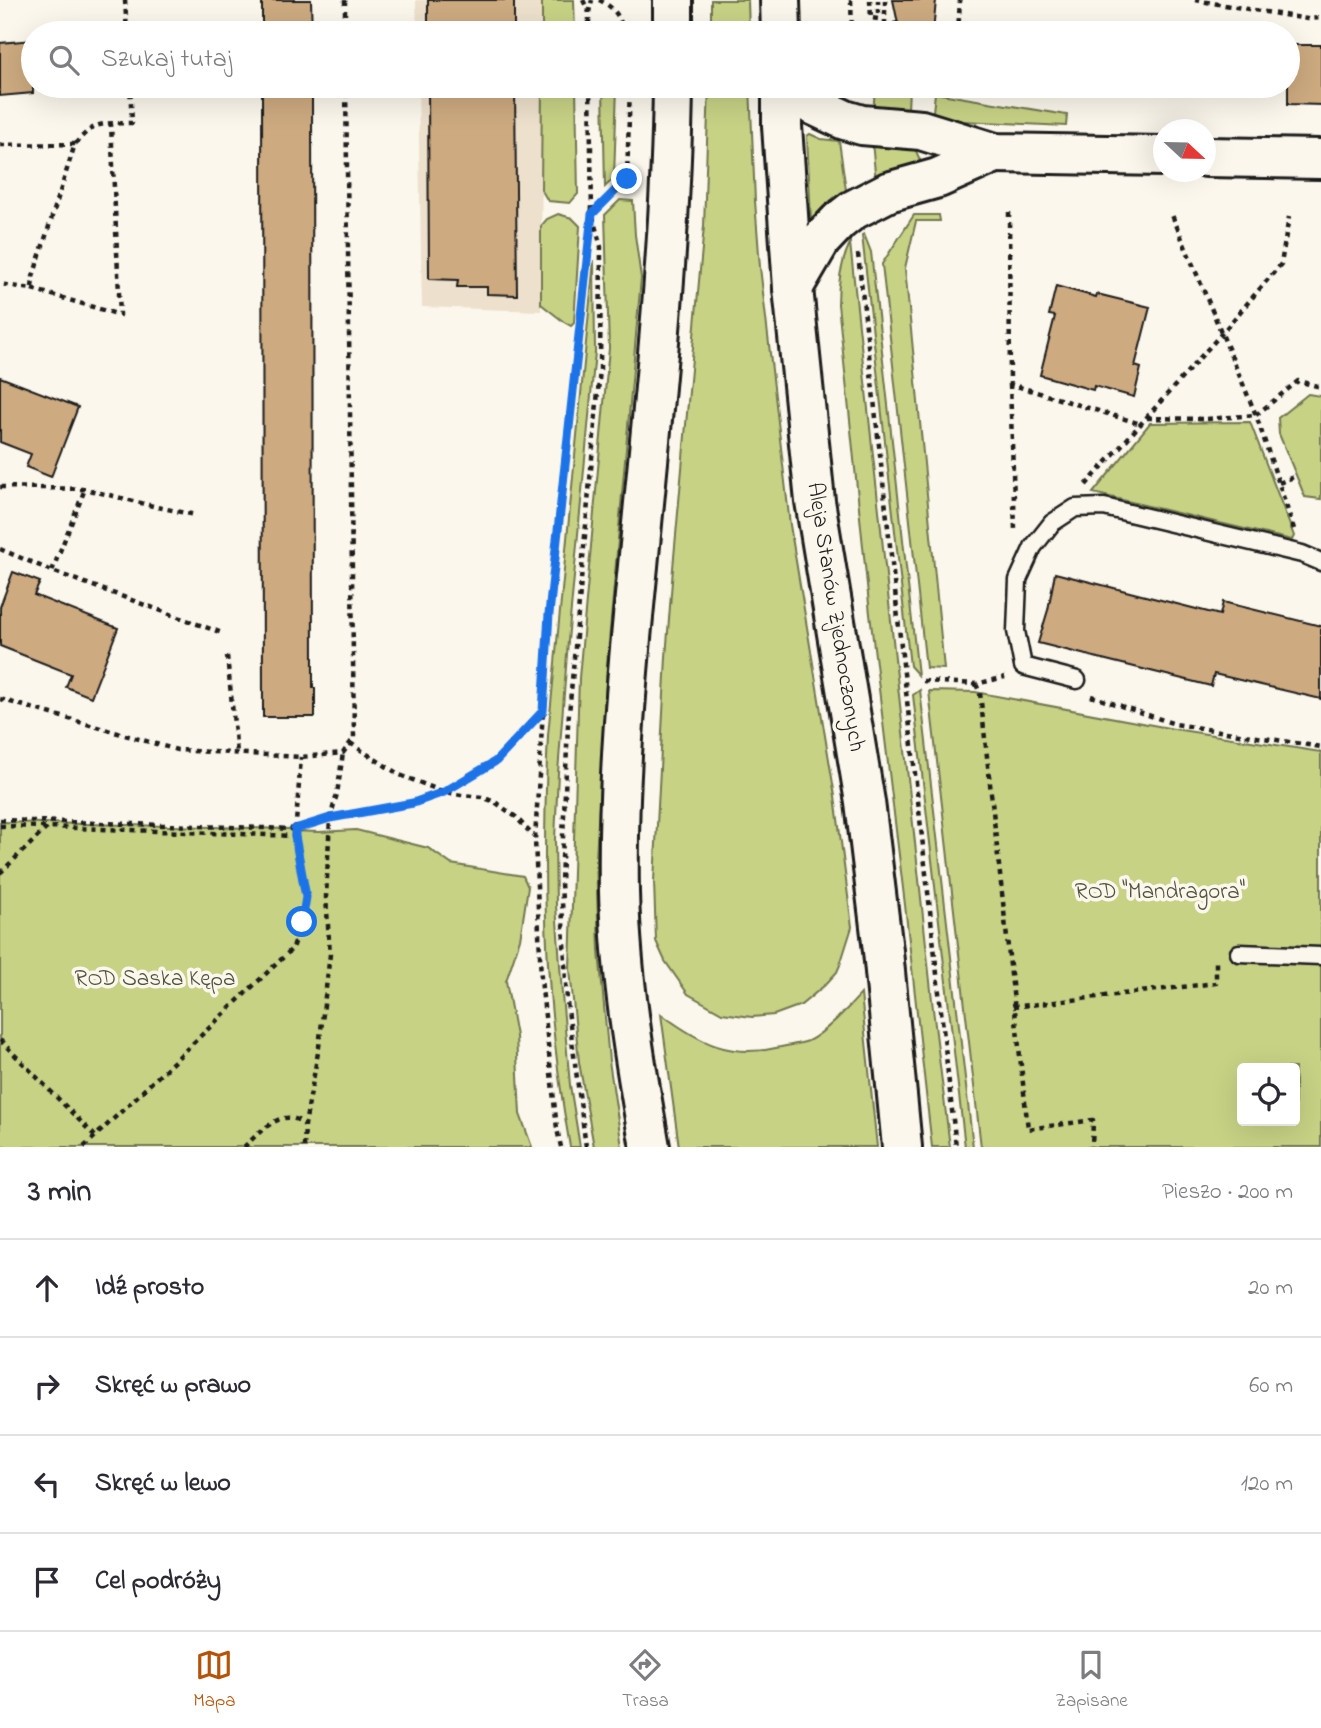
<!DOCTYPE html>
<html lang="pl">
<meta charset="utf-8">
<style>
body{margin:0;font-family:"Indie Flower",sans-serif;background:#f2f2f3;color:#2b2b33}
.controls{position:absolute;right:21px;bottom:21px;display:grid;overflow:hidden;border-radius:7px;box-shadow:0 7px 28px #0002}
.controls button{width:63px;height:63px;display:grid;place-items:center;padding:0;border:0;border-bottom:2px solid #e1e1e2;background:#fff;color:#2b2b33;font:35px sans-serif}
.compass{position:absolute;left:1153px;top:119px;width:63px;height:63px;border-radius:50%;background:#fff;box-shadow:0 7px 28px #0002;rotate:112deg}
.stop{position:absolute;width:21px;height:21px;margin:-16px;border:5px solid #1a73e8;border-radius:50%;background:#fff}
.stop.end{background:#1a73e8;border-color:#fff;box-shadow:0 2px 7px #0008}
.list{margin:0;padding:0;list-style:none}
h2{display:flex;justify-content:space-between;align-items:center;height:91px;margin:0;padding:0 28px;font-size:30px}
h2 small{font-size:23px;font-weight:400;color:#7c7c81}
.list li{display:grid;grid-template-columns:46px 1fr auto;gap:21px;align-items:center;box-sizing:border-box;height:98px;padding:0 28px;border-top:2px solid #e1e1e2}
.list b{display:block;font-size:26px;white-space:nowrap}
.list em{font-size:23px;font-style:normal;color:#7c7c81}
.icon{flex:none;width:38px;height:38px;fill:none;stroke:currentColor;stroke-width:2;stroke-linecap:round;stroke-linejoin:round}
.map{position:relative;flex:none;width:1321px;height:1147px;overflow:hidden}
.search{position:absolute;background:#fff;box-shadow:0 7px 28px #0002;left:21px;right:21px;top:21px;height:77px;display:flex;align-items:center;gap:18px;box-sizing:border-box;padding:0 24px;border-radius:38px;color:#7c7c81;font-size:26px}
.sheet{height:483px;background:#fff}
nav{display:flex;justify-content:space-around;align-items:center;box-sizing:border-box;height:98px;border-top:2px solid #e1e1e2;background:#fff;font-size:19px;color:#7c7c81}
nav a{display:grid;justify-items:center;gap:4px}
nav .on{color:#b45309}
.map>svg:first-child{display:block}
</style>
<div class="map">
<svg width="1321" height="1147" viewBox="0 0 1321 1147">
<rect width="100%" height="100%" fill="#fbf7ec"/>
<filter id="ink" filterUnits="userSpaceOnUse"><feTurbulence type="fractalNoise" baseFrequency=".0143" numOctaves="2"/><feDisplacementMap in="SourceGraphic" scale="14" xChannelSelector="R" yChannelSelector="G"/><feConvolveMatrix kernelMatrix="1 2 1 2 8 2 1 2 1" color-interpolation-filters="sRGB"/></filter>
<g filter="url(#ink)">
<g fill="#ede0cc">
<path d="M 416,0 L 542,0 L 542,33 L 417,33 Z"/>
<path d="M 418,86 L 542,86 L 541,311 L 422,307 Z"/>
</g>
<g fill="#c7d285" stroke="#727750" stroke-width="2" fill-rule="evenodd">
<path d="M 542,0 L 574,0 L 575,33 L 542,33 Z"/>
<path d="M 711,0 L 748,0 L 749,33 L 711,33 Z"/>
<path d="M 542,86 L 576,86 L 578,194 L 570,203 L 548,201 L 541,189 Z"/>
<path d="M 603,86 L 617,86 L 614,178 L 605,187 Z"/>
<path d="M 709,86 L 750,86 L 755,201 L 760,267 L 790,525 L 835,796 L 852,927 L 840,965 L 837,972 L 825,985 L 801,1005 L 774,1015 L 752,1017 L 722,1013 L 688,994 L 665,961 L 656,941 L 654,881 L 666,657 L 673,568 L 704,226 Z"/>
<path d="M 875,86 L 897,86 L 909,88 L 908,110 L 873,117 Z"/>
<path d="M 935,93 L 1067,115 L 1066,126 L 941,120 L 933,112 Z"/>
<path d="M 810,134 L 821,139 L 839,141 L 847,197 L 813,224 L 811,221 L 807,136 Z"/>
<path d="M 872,142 L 913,144 L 923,167 L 876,182 Z"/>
<path d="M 620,200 L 633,201 L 635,235 L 641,278 L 607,665 L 596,858 L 599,951 L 609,1061 L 622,1147 L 594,1147 L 579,1062 L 570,969 L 579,678 L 609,348 L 605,215 Z"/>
<path d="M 558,214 L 572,218 L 580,226 L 574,323 L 571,326 L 564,322 L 541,304 L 541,226 L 547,219 Z"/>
<path d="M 914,215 L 939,215 L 940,221 L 916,221 L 905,268 L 944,669 L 926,668 L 882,264 Z"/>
<path d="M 864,234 L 871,252 L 918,675 L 910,666 L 862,235 Z"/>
<path d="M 850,243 L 933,1009 L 950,1147 L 932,1147 L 905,905 L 870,614 L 838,304 C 838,282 841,262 850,243 Z"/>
<path d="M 594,260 L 595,352 L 568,641 L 558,773 L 555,839 L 556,905 L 562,995 L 570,1085 L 580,1147 L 570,1147 C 561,1096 554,1044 550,992 C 543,907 544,821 548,735 Z"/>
<path d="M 1308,394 L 1321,396 L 1321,499 L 1305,497 L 1279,434 L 1278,418 Z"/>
<path d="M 1250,422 L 1294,536 L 1292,540 L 1093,493 L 1150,423 Z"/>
<path d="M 920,690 L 973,1147 L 965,1147 L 913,695 Z"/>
<path d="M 929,691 L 975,692 L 1174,729 L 1321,752 L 1321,1147 L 981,1147 ZM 1242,1068 L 1295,1068 L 1295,1121 L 1242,1121 Z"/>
<path d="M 0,822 L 291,829 L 291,831 L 319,832 L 356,830 L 428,848 L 451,864 L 523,876 L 528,887 L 520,939 L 506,981 L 516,1036 L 520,1114 L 532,1147 L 0,1147 Z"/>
<path d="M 861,994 L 877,1147 L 679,1147 L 661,1014 C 702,1044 730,1059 781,1047 C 790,1045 800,1044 808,1041 C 825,1033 848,1008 861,994 Z"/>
</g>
<g fill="#cdaa80" stroke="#1c1c1c" stroke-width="2">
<path d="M 262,0 L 311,0 L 312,33 L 262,33 Z"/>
<rect x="428" y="0" width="86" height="33"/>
<path d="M 893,0 L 936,0 L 933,33 L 900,33 Z"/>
<path d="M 33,40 L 33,93 L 0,96 L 0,43 Z"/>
<path d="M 1288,45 L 1321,45 L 1321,105 L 1288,104 Z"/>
<path d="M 262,86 L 312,86 L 313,688 L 315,688 L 315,717 L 263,717 Z"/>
<path d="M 428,86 L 515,86 L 517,295 L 487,294 L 487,287 L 457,287 L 458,280 L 429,279 Z"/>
<path d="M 1056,286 L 1096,297 L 1097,294 L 1150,307 L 1135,366 L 1141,368 L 1134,397 L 1094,386 L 1093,390 L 1040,375 L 1055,316 L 1049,315 Z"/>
<path d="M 0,377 L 78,407 L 51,477 L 26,467 L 31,454 L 0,442 Z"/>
<path d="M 13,572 L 40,582 L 34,595 L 118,628 L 91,697 L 66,687 L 71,674 L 0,646 L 0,607 Z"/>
<path d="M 1055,573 L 1220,615 L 1223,602 L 1321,626 L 1321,699 L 1214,674 L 1211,686 L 1038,643 L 1048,610 Z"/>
</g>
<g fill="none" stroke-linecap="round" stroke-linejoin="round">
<g stroke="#1c1c1c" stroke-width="21">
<g id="lane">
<path d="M 1077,680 L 1023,666 L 1016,631 L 1018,580 L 1033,547 L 1052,523 L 1075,508 L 1104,507 L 1302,554 L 1321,562"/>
<path d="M 1239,953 L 1321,956"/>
</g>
</g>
<g stroke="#1c1c1c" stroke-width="44">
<g id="secondary">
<path d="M 788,86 L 811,104 L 845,120 L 862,125 L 921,130 L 995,153 L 1164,156"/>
<path d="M 1206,157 L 1321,159"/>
<path d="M 793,288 L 821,240 L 839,221 L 853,210 L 888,192 L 938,178 L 995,153"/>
</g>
</g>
<g stroke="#1c1c1c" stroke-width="44">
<g id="primary">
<path d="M 673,0 L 673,33"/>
<path d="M 780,0 L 781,33"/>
<path d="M 782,86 L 782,126 L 793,288 L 815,501 L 865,802 L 883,951 L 902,1147"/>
<path d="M 650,1147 C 635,1063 621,978 619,892 C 617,783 627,674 638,566 C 653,406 671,246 673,86"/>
</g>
</g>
<g stroke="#1c1c1c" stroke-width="4.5" stroke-dasharray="5 5" stroke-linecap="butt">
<path d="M 125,0 L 127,33"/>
<path d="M 345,0 L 345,33"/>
<path d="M 583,0 L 589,12"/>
<path d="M 599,0 C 616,8 619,17 625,33"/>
<path d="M 851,0 L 852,33"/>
<path d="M 870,0 L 871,18 L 878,19 L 878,0"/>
<path d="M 885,0 L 885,26"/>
<path d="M 1195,0 L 1307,19 L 1321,18"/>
<path d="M 589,33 L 589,12 L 592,0"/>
<path d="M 855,33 L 866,27 L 885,26 L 898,23"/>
<path d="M 958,33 L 960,0"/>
<path d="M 954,90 L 954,86"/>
<path d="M 75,144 C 96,120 102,124 132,123 L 130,86"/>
<path d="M 0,145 L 75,144 L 33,277 L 32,289 L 0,284"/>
<path d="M 1009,212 L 1010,384 L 1141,424"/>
<path d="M 593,213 L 627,179 L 630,86"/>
<path d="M 858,254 L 956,1147"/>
<path d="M 32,289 L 120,315 L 111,124"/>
<path d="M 1010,384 L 1015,530"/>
<path d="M 1147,418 L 1206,419 L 1256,415 L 1172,215"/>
<path d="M 1279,483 L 1296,476"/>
<path d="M 1086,485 L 1222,333 L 1281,264 L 1289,217"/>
<path d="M 0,487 L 85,489 L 157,507 L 196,515"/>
<path d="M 1294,529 L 1256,415 L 1298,381 L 1321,387"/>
<path d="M 0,549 L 52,571 L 222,633"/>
<path d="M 52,571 L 85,489"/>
<path d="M 227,656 L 237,753"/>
<path d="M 923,681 L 976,684 L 1005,677"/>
<path d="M 976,684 L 980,693 L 1028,1129 L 1093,1120 L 1092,1147"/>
<path d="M 1091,696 L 1175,724 L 1321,747"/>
<path d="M 0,699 L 177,750 L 301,757 L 343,753 L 354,738 L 346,86"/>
<path d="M 350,743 L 400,775 L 444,792 L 461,795 L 482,797 L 495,802 L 516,817 L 535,838"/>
<path d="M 0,820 L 295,829 L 330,818 L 413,803 L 444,792 L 496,761 L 543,712"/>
<path d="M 0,826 L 48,827"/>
<path d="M 0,873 L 48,827 L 295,836 L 301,757"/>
<path d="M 1013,1007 L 1216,983 L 1216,960"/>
<path d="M 0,1040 L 95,1136"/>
<path d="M 84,1147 L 293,948 L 302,922 L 306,897 L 295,836"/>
<path d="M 244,1147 C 256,1136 277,1112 295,1119 C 297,1119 304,1124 305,1125"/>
<path d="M 304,1147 L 305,1125 L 319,1047 L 330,954 L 326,897 L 330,818 L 337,794 L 343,753"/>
<path d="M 561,1147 L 557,1129 L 541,979 L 535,839 L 549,614 L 592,214 L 590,86"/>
<path d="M 586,1147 L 567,1002 L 561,882 L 568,725 L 600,369 L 601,247 L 593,218"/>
</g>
<use href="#lane" stroke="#fbf7ec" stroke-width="16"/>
<use href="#secondary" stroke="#fbf7ec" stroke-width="38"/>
<use href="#primary" stroke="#fbf7ec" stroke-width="38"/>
</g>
</g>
<g fill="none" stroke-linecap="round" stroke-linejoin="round" filter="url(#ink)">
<path stroke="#1a73e8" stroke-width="9" d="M 302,922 L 306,897 L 295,836 L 295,829 L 330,818 L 413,803 L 444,792 L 496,761 L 543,711 L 549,614 L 592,214 L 627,179"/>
</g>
<g text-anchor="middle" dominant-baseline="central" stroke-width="7" stroke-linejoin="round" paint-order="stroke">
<g font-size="23" fill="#1c1c1c" stroke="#fbf7ec">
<text transform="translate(835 617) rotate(81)">Aleja Stanów Zjednoczonych</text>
</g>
<g font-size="23" fill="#4f533c" stroke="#fbf7ec">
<text x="1160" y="892">ROD "Mandragora"</text>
<text x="155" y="979">ROD Saska Kępa</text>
</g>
</g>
</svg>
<div class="controls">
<button><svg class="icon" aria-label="locate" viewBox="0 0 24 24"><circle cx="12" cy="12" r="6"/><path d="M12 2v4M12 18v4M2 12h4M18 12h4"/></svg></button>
</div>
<svg class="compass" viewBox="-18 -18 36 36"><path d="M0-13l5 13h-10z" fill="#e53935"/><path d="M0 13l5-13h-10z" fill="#7c7c81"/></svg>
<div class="stop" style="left:302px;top:922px"></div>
<div class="stop end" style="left:627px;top:179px"></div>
<div class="search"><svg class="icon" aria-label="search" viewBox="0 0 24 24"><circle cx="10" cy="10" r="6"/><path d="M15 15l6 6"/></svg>Szukaj tutaj</div>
</div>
<section class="sheet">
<h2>3 min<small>Pieszo · 200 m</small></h2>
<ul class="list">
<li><svg class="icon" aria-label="ahead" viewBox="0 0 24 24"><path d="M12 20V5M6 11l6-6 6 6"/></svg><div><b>Idź prosto</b></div><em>20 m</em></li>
<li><svg class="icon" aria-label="right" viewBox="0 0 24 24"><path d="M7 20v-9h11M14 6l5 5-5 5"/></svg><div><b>Skręć w prawo</b></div><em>60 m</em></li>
<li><svg class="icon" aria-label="left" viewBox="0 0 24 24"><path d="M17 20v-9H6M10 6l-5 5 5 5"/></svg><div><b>Skręć w lewo</b></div><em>120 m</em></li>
<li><svg class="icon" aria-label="arrive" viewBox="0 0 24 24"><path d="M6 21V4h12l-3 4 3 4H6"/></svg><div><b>Cel podróży</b></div></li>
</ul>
</section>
<nav>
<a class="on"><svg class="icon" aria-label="map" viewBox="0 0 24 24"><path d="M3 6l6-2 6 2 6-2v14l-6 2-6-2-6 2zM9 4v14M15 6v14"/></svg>Mapa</a>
<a><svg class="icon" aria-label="directions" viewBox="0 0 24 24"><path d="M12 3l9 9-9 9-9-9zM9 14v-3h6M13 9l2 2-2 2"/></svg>Trasa</a>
<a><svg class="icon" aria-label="saved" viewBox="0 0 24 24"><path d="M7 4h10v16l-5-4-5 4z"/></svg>Zapisane</a>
</nav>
